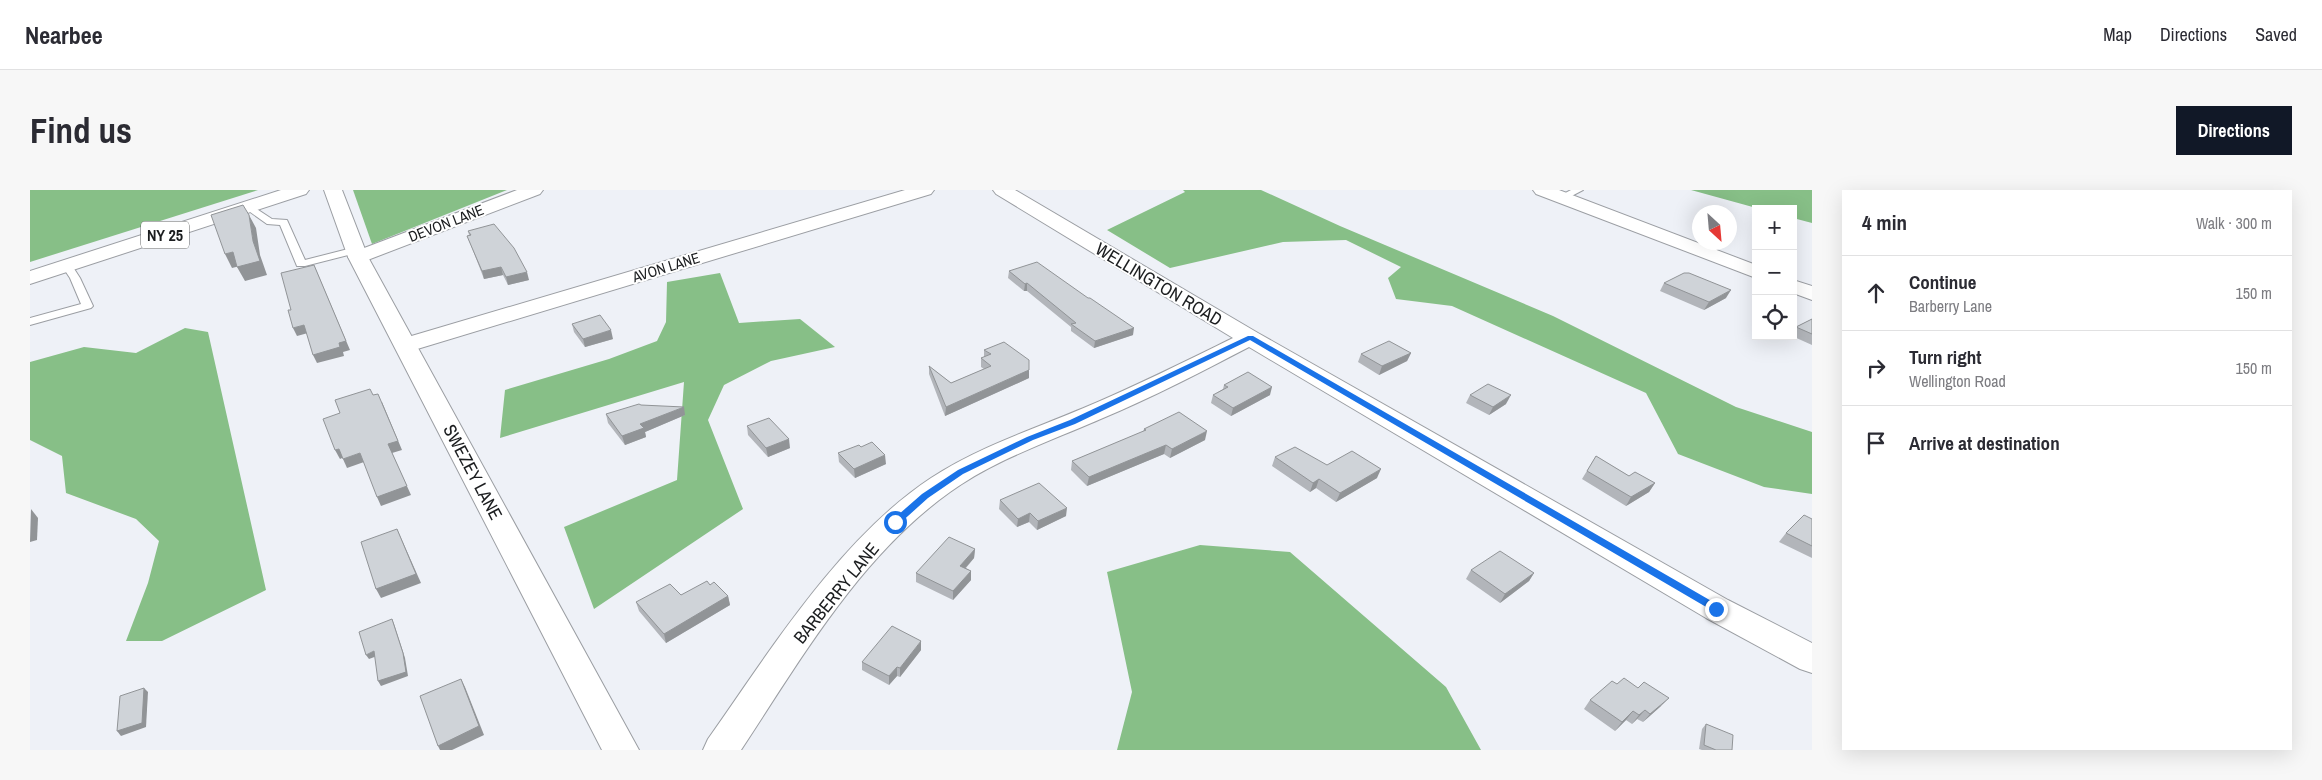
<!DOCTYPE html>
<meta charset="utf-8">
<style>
body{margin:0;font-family:"Archivo Narrow",sans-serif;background:#f7f7f7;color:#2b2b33}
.controls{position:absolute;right:15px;top:15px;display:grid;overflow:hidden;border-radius:0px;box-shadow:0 5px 20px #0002}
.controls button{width:45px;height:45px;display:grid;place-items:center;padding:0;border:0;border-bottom:1px solid #e1e1e2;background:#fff;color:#2b2b33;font:25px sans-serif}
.compass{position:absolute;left:1662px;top:15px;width:45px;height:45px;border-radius:50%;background:#fff;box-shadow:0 5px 20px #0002;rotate:154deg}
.stop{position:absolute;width:15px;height:15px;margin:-11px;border:4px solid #1a73e8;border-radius:50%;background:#fff}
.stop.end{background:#1a73e8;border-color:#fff;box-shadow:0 1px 5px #0008}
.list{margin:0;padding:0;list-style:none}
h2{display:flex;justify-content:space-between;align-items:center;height:65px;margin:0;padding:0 20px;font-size:21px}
h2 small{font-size:16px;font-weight:400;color:#7c7c81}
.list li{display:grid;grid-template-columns:32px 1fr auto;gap:15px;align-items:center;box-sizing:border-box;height:75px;padding:0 20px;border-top:1px solid #e1e1e2}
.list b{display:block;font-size:19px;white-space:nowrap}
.list p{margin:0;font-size:16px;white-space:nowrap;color:#7c7c81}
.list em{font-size:16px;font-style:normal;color:#7c7c81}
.icon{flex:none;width:28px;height:28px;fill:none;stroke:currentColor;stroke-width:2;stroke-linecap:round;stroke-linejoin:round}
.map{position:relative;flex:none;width:1782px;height:560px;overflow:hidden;border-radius:0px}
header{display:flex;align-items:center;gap:30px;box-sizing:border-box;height:70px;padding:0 25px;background:#fff;border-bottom:1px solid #e1e1e2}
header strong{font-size:24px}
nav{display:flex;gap:28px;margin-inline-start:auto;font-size:18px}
.intro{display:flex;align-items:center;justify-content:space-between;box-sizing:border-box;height:120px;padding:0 30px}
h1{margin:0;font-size:35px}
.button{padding:12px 22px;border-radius:0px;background:#111827;color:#fff;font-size:18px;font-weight:700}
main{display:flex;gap:30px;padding:0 30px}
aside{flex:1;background:#fff;border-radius:0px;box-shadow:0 5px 20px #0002}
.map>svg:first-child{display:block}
</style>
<header>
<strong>Nearbee</strong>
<nav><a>Map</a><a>Directions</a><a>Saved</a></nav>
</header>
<div class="intro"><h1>Find us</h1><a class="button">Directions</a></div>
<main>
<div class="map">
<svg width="1782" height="560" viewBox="0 0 1782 560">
<rect width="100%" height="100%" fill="#eef1f7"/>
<g fill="#87bf87">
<path d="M 0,0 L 228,0 L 0,72 Z"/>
<path d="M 323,0 L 477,0 L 342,54 Z"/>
<path d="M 1153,0 L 1231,0 L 1310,36 L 1523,126 L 1706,217 L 1782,242 L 1782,304 L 1734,297 L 1648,264 L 1616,203 L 1422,116 L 1366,109 L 1358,88 L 1371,77 L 1316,50 L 1253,52 L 1140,78 L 1077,40 L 1155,2 Z"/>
<path d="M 1661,0 L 1782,0 L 1782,33 L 1763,28 L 1763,19 L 1730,19 Z"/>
<path d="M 690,83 L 709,133 L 770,129 L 805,157 L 741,171 L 694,195 L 678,230 L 713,319 L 564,419 L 534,337 L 647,290 L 654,192 L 470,248 L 475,200 L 579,169 L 627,151 L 636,132 L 637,92 Z"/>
<path d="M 155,138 L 178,142 L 236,400 L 132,451 L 96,451 L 118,393 L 129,351 L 106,329 L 36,303 L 32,266 L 0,250 L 0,172 L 54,157 L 106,163 Z"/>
<path d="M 1170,355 L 1260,362 L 1416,497 L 1451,560 L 1087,560 L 1102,502 L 1077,382 Z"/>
</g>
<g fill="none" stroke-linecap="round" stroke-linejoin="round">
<g stroke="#9b9ea3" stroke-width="2">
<g id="service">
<path d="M 1541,0 L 1553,0 L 1534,10 L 1526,8 Z"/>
<path d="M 219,14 L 242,29 L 257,30 L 275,70 L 326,57 L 331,60 L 330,62 L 275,76 L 267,76 L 250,35 L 237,34 L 216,19 L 214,17 Z"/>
<path d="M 37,73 L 41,74 L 50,88 L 63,116 L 61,118 L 0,135 L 0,128 L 51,114 L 40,88 L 32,76 Z"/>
</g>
</g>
<g stroke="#9b9ea3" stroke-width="2">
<g id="minor">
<path d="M 487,0 L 513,0 L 510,4 L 335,71 L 328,73 L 321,71 L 318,67 L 321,63 Z"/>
<path d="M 875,0 L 904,0 L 901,4 L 384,160 L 376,162 L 368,160 L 364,155 L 368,150 Z"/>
<path d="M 963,0 L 985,0 L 1228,143 L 1698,410 L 1782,453 L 1782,483 L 1770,479 L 1676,428 L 1219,157 C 1171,182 1123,207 1073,228 C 1021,251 966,269 920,302 C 830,366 771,469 711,560 L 673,560 L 678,549 C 740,461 810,348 901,288 C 948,257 1004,239 1056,217 C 1106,196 1154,172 1203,148 L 966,4 Z"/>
<path d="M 1503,0 L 1529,0 L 1726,75 L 1726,88 L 1506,4 Z"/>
<path d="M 1763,90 L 1782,96 L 1782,110 L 1763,103 Z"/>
</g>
</g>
<g stroke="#9b9ea3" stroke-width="2">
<path id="tertiary" d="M 294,0 L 312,0 L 338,67 L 609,560 L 572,560 L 318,67 Z"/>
</g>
<g stroke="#9b9ea3" stroke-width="2">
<path id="primary" d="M 251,0 L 279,0 L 276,4 L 0,94 L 0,81 Z"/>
</g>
<use href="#service" fill="#fff" fill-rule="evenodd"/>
<use href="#minor" fill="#fff" fill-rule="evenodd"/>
<use href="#tertiary" fill="#fff" fill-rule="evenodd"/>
<use href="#primary" fill="#fff" fill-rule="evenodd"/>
</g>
<g fill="#b2b5ba">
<path d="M 438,41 L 499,90 L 478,95 L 473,85 L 454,89 L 440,53 L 437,46 L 439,45 Z"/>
<path d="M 979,81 L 1103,145 L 1064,158 L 1041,141 L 1041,137 L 997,101 L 994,101 L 978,88 Z"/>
<path d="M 1634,93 L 1696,108 L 1674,120 L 1630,101 Z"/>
<path d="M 1782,129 L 1782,155 L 1762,146 L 1763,146 L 1763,141 L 1766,137 Z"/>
<path d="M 542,134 L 583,149 L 555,157 L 544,142 Z"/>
<path d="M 954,160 L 999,180 L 999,188 L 915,226 L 899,184 L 899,176 L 921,193 L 954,179 L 951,177 L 951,168 L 954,167 Z"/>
<path d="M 1381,163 L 1377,171 L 1349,185 L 1328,172 L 1331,164 Z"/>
<path d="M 1194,195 L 1240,205 L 1201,226 L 1181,213 L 1183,205 L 1193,199 Z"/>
<path d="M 1440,205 L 1476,214 L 1459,225 L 1436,213 Z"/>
<path d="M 611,215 L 655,225 L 615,242 L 616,247 L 595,255 L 578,233 L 576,224 Z"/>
<path d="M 717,236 L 760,258 L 738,267 L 718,245 Z"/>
<path d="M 1114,239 L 1175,250 L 1140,268 L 1134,264 L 1057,296 L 1041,280 L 1042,271 L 1113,242 Z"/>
<path d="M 831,257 L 856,274 L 825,288 L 809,272 L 808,263 Z"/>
<path d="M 1566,266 L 1599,286 L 1625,293 L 1619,302 L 1596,316 L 1552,289 Z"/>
<path d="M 1245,267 L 1347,288 L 1306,312 L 1286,298 L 1280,302 L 1242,276 Z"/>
<path d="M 970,310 L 1036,326 L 1007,340 L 999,332 L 987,337 L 969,319 Z"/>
<path d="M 1782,329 L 1782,368 L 1749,352 L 1756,343 Z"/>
<path d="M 945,359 L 944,368 L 936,378 L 941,381 L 941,390 L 923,410 L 886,392 L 886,383 Z"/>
<path d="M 1441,380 L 1504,383 L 1499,391 L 1470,413 L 1436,389 Z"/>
<path d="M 680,395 L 698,406 L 700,415 L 636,453 L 609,421 L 606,412 L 651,405 Z"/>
<path d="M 891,460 L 870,487 L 867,486 L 859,495 L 832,480 L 832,472 Z"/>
<path d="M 1587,494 L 1631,516 L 1613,532 L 1607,529 L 1602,534 L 1596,530 L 1585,541 L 1554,519 L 1560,510 Z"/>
<path d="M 1676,534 L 1702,560 L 1672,560 L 1669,559 L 1672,539 Z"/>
</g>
<g fill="#919497">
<path d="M 219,25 L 226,38 L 230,65 L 237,85 L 215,91 L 207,77 L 223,51 Z"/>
<path d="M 203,62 L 210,76 L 202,78 L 195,64 Z"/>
<path d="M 284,75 L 320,160 L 313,162 L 314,166 L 287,173 L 283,165 Z"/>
<path d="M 471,77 L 473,85 L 454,89 L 452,81 Z"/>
<path d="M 497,82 L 499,90 L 478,95 L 476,87 Z"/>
<path d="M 997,93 L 997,101 L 994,101 L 995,94 Z"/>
<path d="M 1701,100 L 1696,108 L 1674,120 L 1679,112 Z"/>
<path d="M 274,135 L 278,143 L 267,146 L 263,138 Z"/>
<path d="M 1104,138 L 1103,145 L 1064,158 L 1065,151 Z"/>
<path d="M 581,140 L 583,149 L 555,157 L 553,149 Z"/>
<path d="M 1381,163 L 1377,171 L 1349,185 L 1352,176 Z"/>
<path d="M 999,180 L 999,188 L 915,226 L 916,217 Z"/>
<path d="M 1242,197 L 1240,205 L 1201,226 L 1203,218 Z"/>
<path d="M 1481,205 L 1476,214 L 1459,225 L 1463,217 Z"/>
<path d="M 352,212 L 372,260 L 362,263 L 381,305 L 351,316 L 347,307 Z"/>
<path d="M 654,217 L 655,225 L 615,242 L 616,247 L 595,255 L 592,246 L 610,234 Z"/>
<path d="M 1177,241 L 1175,250 L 1140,268 L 1142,259 Z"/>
<path d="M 759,249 L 760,258 L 738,267 L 736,258 Z"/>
<path d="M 1136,255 L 1134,264 L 1057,296 L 1059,287 Z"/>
<path d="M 309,259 L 314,267 L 310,269 L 305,260 Z"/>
<path d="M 330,263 L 334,272 L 317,278 L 313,269 Z"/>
<path d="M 855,265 L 856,274 L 825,288 L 824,279 Z"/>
<path d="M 1351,279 L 1347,288 L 1306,312 L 1310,303 Z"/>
<path d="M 1289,289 L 1286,298 L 1280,302 L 1283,293 Z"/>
<path d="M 1625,293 L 1619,302 L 1596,316 L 1601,307 Z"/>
<path d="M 1037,318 L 1036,326 L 1007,340 L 1008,331 Z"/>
<path d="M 1,319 L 8,328 L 7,350 L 0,352 Z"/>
<path d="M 1000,323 L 999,332 L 987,337 L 988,329 Z"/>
<path d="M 367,339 L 391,393 L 351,408 L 346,399 Z"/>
<path d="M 945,359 L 944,368 L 930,384 L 930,376 Z"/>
<path d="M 941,381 L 941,390 L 923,410 L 923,401 Z"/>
<path d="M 1504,383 L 1499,391 L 1470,413 L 1475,404 Z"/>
<path d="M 698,406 L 700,415 L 636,453 L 634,444 Z"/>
<path d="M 362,429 L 364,434 L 375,468 L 378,486 L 351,496 L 348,491 Z"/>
<path d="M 891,451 L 891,460 L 870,487 L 870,478 Z"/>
<path d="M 344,461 L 347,466 L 339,469 L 336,465 Z"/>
<path d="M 867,477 L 867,486 L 859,495 L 859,486 Z"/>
<path d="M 431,489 L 435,497 L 454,545 L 422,560 L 410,560 L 408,556 Z"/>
<path d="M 114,498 L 118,502 L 116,537 L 91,546 L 87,541 Z"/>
<path d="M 1639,508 L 1631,516 L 1613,532 L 1620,524 Z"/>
<path d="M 1615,520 L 1607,529 L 1602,534 L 1609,525 Z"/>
<path d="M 1603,521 L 1596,530 L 1585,541 L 1592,532 Z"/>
</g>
<g fill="#cfd3d8" stroke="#919497">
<path d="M 213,15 L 219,25 L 223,51 L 230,71 L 207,77 L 203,62 L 195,64 L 181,25 Z"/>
<path d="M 464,34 L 484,58 L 497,82 L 476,87 L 471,77 L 452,81 L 437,46 L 441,45 L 438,41 Z"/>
<path d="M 1007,72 L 1058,108 L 1060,108 L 1104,138 L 1065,151 L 1041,134 L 1046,133 L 997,93 L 995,94 L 979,81 Z"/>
<path d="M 284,75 L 316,151 L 309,153 L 310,157 L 283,165 L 274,135 L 263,138 L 258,120 L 261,120 L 251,83 Z"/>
<path d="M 1654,83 L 1659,83 L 1701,100 L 1679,112 L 1634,93 Z"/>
<path d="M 570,125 L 581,140 L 553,149 L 542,134 Z"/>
<path d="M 1782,129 L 1782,144 L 1766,137 Z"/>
<path d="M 1359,151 L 1381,163 L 1352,176 L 1331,164 Z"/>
<path d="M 974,152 L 999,170 L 999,180 L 916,217 L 899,176 L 921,193 L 961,176 L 951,168 L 961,164 L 954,160 Z"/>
<path d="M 1218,182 L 1242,197 L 1203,218 L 1183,205 L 1198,197 L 1194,195 Z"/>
<path d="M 1458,194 L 1481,205 L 1463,217 L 1440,205 Z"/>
<path d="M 340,199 L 343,205 L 348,204 L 368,251 L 358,254 L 377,296 L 347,307 L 330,263 L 313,269 L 309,259 L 305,260 L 293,229 L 310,223 L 305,210 Z"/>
<path d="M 609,214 L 611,215 L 654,217 L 610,234 L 614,238 L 592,246 L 576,224 Z"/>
<path d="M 1149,222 L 1177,241 L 1142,259 L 1136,255 L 1059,287 L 1042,271 L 1116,240 L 1114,239 Z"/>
<path d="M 739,228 L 759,249 L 736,258 L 717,236 Z"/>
<path d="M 842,252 L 855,265 L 824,279 L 808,263 L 829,255 L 831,257 Z"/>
<path d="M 1265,257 L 1297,275 L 1322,261 L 1351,279 L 1310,303 L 1289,289 L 1283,293 L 1245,267 Z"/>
<path d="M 1566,266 L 1599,286 L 1605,282 L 1625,293 L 1601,307 L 1557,281 Z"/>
<path d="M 1009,293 L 1037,318 L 1008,331 L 1000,323 L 988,329 L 970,310 Z"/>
<path d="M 1774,325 L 1782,329 L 1782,356 L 1756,343 Z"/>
<path d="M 367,339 L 386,384 L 346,399 L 331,352 Z"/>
<path d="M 919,347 L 945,359 L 930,376 L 941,381 L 923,401 L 886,383 Z"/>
<path d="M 1470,361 L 1504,383 L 1475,404 L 1441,380 Z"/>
<path d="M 677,391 L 680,395 L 684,392 L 698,406 L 634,444 L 606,412 L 640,394 L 651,405 Z"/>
<path d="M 362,429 L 373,463 L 376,482 L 348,491 L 344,461 L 336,465 L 329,442 Z"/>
<path d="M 862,436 L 891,451 L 870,478 L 867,477 L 859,486 L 832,472 Z"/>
<path d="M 1594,488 L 1608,498 L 1614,492 L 1639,508 L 1620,524 L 1615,520 L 1609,525 L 1603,521 L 1592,532 L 1560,510 L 1582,491 L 1587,494 Z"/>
<path d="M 431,489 L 449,536 L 408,556 L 390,506 Z"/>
<path d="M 114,498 L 112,533 L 87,541 L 90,506 Z"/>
<path d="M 1676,534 L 1703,545 L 1702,560 L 1686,560 L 1674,555 Z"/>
</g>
<path fill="#1a73e8" d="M 1218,146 L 1223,146 L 1690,416 L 1690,421 L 1683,421 L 1220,150 L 1045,234 L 1003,250 L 933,284 L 898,308 L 868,335 L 865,336 L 860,332 L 892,304 L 928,280 L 997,247 L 1040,230 Z"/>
<g text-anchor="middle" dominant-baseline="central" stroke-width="4" stroke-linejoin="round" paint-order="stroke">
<g font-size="15" fill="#1b1d1f" stroke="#fff">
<text transform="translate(416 33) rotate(-21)">DEVON LANE</text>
<text transform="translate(636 77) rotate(-17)">AVON LANE</text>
</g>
<rect fill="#fff" stroke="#5f6162" stroke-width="1" x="111" y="31.5" width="48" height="27" rx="4"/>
<g font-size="16" font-weight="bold" fill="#1b1d1f">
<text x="135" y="45">NY 25</text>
</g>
<g font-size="18" fill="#1b1d1f" stroke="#fff">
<text transform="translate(1129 94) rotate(31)">WELLINGTON ROAD</text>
<text transform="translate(443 282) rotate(62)">SWEZEY LANE</text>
<text transform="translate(806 403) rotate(-51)">BARBERRY LANE</text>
</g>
</g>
</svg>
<div class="controls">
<button>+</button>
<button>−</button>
<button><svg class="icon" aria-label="locate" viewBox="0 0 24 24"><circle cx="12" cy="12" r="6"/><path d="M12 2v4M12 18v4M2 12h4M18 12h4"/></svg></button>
</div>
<svg class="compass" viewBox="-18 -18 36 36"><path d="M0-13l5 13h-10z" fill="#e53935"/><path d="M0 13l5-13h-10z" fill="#7c7c81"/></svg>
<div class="stop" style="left:865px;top:332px"></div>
<div class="stop end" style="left:1686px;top:419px"></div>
</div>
<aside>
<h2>4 min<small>Walk · 300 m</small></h2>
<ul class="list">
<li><svg class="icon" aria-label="ahead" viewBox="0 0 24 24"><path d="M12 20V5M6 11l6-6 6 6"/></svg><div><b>Continue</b><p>Barberry Lane</p></div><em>150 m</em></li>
<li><svg class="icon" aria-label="right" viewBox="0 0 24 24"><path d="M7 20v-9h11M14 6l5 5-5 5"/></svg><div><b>Turn right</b><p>Wellington Road</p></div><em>150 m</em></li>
<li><svg class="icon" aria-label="arrive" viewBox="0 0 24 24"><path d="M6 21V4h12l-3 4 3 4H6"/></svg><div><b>Arrive at destination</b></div></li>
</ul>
</aside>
</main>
